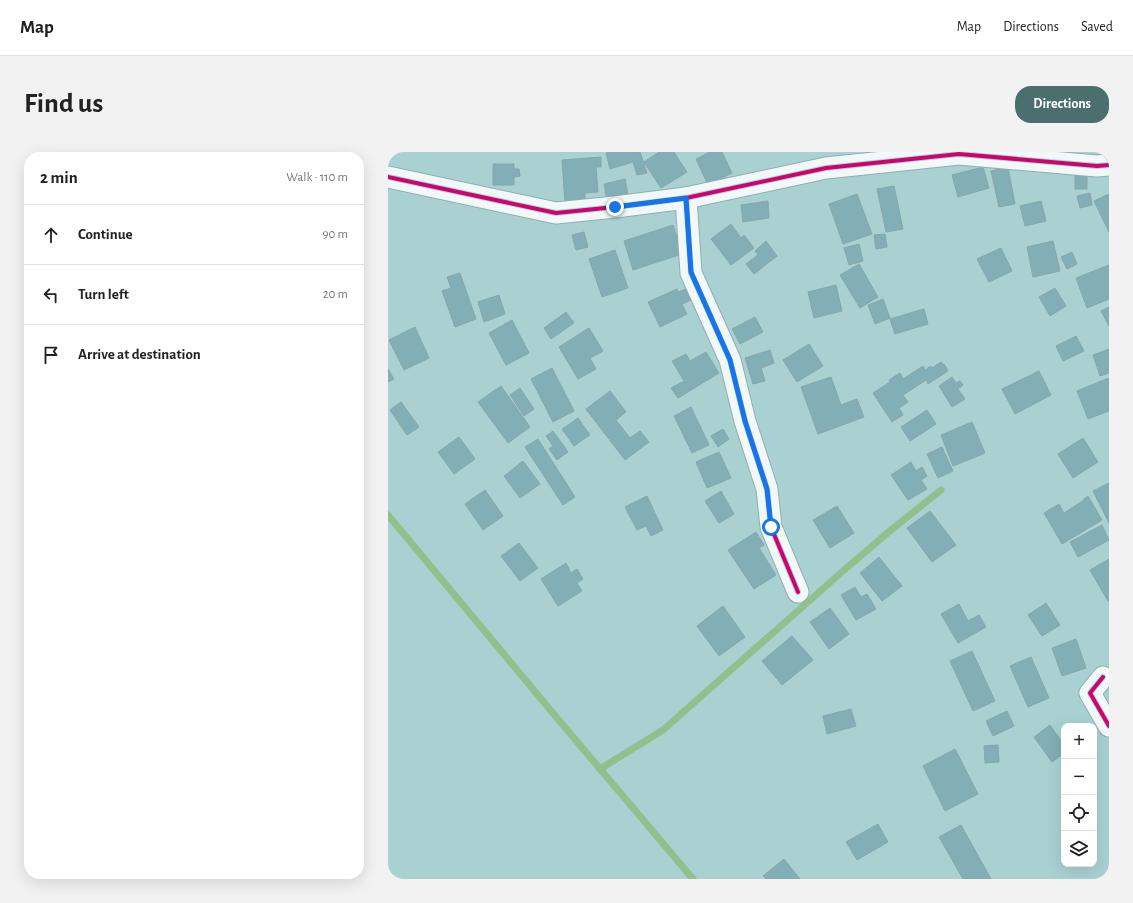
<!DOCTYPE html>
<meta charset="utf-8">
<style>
body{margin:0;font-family:"Alegreya Sans",sans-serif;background:#f2f2f2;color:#222}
.controls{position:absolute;right:12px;bottom:12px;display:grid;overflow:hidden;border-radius:8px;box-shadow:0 4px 16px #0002}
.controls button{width:36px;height:36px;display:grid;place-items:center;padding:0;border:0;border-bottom:1px solid #e0e0e0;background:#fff;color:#222;font:20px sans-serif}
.stop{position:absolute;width:12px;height:12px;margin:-9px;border:3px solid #1a73e8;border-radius:50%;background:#fff}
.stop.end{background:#1a73e8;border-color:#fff;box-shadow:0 1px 4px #0008}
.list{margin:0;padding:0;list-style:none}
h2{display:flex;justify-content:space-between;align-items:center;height:52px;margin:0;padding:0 16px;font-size:17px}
h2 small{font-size:13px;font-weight:400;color:#767676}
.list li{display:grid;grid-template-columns:26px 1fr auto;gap:12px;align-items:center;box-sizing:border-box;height:60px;padding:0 16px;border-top:1px solid #e0e0e0}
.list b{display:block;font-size:15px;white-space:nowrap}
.list em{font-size:13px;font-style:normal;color:#767676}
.icon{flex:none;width:22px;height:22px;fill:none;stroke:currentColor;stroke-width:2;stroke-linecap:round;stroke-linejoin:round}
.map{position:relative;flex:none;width:721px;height:727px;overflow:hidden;border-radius:16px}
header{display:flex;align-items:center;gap:24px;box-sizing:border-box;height:56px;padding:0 20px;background:#fff;border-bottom:1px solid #e0e0e0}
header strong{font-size:19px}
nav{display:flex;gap:22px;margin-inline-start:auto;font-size:14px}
.intro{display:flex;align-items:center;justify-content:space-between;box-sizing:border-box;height:96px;padding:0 24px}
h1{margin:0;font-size:28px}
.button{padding:10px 18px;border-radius:16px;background:#4b6e6f;color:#fff;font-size:14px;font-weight:700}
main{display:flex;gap:24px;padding:0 24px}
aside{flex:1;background:#fff;border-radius:16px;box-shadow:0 4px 16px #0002}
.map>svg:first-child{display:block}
</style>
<header>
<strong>Map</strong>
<nav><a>Map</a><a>Directions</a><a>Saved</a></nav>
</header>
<div class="intro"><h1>Find us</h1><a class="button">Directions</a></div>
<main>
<aside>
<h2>2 min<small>Walk · 110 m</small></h2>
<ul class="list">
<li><svg class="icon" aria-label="ahead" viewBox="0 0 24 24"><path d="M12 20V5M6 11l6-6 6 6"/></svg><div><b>Continue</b></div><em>90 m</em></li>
<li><svg class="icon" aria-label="left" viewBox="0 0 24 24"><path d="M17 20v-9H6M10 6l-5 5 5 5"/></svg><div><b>Turn left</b></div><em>20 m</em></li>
<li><svg class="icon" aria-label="arrive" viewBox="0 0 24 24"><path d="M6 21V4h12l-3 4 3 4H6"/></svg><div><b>Arrive at destination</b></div></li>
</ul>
</aside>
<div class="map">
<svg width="721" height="727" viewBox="0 0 721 727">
<rect width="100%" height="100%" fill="#a9d1d2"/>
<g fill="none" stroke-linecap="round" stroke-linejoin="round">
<g stroke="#90c18d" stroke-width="7">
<path d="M 0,363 L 164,560 L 305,727"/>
<path d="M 212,617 L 275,578 L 455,419 L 503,378 L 553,338"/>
</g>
</g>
<g fill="#82afb5" stroke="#87a6aa">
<path d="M 222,0 L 252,0 L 259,21 L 249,23 L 245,10 L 222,17 L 218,1 Z"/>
<path d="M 271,0 L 286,0 L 299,20 L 273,36 L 256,10 Z"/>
<path d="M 322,0 L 334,0 L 344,21 L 320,33 L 308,7 Z"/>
<path d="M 213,5 L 213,15 L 208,15 L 210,40 L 197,41 L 197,49 L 177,51 L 174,8 Z"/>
<path d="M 105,12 L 126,12 L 126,17 L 131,17 L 132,24 L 126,25 L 126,33 L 105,33 Z"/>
<path d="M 595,15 L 601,36 L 570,45 L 564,23 Z"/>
<path d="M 620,15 L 627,52 L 611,55 L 603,19 Z"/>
<rect x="687" y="22" width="12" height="15"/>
<path d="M 237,27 L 240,43 L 219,48 L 216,32 Z"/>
<path d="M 506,34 L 515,77 L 498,80 L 489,37 Z"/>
<path d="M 702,41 L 704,53 L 692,56 L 689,44 Z"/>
<path d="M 469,42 L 484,82 L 455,92 L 441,52 Z"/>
<path d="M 721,42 L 721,80 L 706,49 Z"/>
<path d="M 380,49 L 381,66 L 355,70 L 353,53 Z"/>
<path d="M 653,49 L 658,69 L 637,74 L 632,54 Z"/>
<path d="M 343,72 L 353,86 L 356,83 L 366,96 L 343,113 L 323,87 Z"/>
<path d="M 285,73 L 294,102 L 245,118 L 236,89 Z"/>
<path d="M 196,80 L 200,95 L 188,98 L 184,83 Z"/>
<path d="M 497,82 L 499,95 L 488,97 L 486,83 Z"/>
<path d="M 378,89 L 389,104 L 366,122 L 358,112 L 370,103 L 367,99 Z"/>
<path d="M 665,89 L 672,119 L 645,125 L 639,95 Z"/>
<path d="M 471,92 L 475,109 L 461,113 L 456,96 Z"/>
<path d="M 613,96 L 624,119 L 601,130 L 589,107 Z"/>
<path d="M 227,98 L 240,136 L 214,145 L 201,107 Z"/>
<path d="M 684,100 L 689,112 L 679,117 L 673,105 Z"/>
<path d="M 471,112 L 490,145 L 472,156 L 452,123 Z"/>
<path d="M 721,113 L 721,147 L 699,156 L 688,126 Z"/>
<path d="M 72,121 L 88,167 L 67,175 L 54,139 L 63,136 L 59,125 Z"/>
<path d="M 448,133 L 454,159 L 426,166 L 420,140 Z"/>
<path d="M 667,136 L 678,154 L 662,164 L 651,145 Z"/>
<path d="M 289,137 L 290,140 L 298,137 L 303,148 L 294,152 L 299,162 L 272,175 L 260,150 Z"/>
<path d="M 111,143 L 117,162 L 96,170 L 90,150 Z"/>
<path d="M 495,147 L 502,166 L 487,172 L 480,153 Z"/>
<path d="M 721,155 L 721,174 L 713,159 Z"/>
<path d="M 536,157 L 540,172 L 507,182 L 502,167 Z"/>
<path d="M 178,160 L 186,171 L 163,187 L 156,176 Z"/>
<path d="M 367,165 L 375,180 L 352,192 L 344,177 Z"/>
<path d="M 124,168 L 141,201 L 118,213 L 101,181 Z"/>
<path d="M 27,175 L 41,206 L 16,218 L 1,188 Z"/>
<path d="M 201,176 L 215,199 L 202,206 L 208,217 L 190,227 L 171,195 Z"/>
<path d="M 688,184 L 696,199 L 675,209 L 668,194 Z"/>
<path d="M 421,192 L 435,214 L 409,230 L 395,208 Z"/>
<path d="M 721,197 L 721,221 L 712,224 L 705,203 Z"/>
<path d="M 382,198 L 386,211 L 373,216 L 377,229 L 365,232 L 357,206 Z"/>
<path d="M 318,200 L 331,221 L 290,246 L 283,236 L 296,229 L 284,209 L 298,202 L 302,209 Z"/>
<path d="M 553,210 L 555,213 L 556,212 L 560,219 L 540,232 L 538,228 L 515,243 L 520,250 L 511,256 L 515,263 L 504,270 L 485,241 L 502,230 L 501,228 L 512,221 L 515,227 L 535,214 L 537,218 L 543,214 L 544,216 Z"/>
<path d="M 164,216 L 186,259 L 165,270 L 143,227 Z"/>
<path d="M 0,217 L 6,227 L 0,230 Z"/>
<path d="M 651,219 L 663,243 L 627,262 L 614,237 Z"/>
<path d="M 443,225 L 453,253 L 469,247 L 476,265 L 430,282 L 413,235 Z"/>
<path d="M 564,225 L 568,231 L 572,229 L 575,233 L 570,237 L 577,247 L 564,255 L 551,234 Z"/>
<path d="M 721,226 L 721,259 L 700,267 L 689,239 Z"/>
<path d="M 113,234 L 142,275 L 120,291 L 90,250 Z"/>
<path d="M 132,236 L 146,257 L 136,264 L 122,243 Z"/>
<path d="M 222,239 L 238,260 L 228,268 L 242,286 L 252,279 L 261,290 L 237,308 L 198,257 Z"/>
<path d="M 13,250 L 31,275 L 19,283 L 2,258 Z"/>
<path d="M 303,255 L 321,293 L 304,301 L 286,264 Z"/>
<path d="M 539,258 L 548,272 L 522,289 L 513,275 Z"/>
<path d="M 190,266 L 202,283 L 186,294 L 174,277 Z"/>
<path d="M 584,270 L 597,301 L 565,314 L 553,283 Z"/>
<path d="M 335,277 L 341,287 L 330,295 L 323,284 Z"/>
<path d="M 165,279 L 180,300 L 169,308 L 161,297 L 165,294 L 158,284 Z"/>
<path d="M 71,285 L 87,307 L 66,322 L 50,300 Z"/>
<path d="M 695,286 L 710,310 L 685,326 L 670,302 Z"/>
<path d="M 150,287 L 187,345 L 175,353 L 137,295 Z"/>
<path d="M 554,295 L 565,319 L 550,326 L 539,302 Z"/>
<path d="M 331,300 L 343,326 L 319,336 L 308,310 Z"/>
<path d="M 135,309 L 152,332 L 132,346 L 116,324 Z"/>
<path d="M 523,310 L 528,319 L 534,315 L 539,324 L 533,328 L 539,337 L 520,348 L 503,323 Z"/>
<path d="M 721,331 L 721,371 L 705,339 Z"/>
<path d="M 97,338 L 115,364 L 95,378 L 77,352 Z"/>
<path d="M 333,339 L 346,362 L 331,371 L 317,349 Z"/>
<path d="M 259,344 L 275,378 L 263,384 L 258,374 L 249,378 L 237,355 Z"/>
<path d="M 700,344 L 714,368 L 674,392 L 656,361 L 671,352 L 676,361 L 696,348 L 696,347 Z"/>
<path d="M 449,354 L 466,381 L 442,396 L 425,368 Z"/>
<path d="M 542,359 L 568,393 L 544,410 L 519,376 Z"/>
<path d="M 714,373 L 721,388 L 690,405 L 682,390 Z"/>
<path d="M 368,380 L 376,393 L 371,396 L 388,423 L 366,437 L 340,398 Z"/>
<path d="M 131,391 L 150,416 L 132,429 L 113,404 Z"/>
<path d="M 491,405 L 514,434 L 494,449 L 472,421 Z"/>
<path d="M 721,407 L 721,449 L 720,449 L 702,418 Z"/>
<path d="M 178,411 L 183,421 L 189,417 L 195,427 L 189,431 L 194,439 L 170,454 L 153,427 Z"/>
<path d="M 467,435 L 473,445 L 479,442 L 488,457 L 468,468 L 453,443 Z"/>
<path d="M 658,451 L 672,473 L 654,484 L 640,463 Z"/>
<path d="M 571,452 L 580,469 L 591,463 L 598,475 L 570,491 L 553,462 Z"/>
<path d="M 335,454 L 357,485 L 331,504 L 309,474 Z"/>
<path d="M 442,456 L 461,482 L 441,497 L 422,470 Z"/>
<path d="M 404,484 L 425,508 L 394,533 L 374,509 Z"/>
<path d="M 688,487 L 698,516 L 674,524 L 664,496 Z"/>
<path d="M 584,499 L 607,549 L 585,559 L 562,509 Z"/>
<path d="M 643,505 L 661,546 L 640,555 L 622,514 Z"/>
<path d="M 463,557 L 468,574 L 439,582 L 435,564 Z"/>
<path d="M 619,559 L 626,574 L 605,584 L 598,569 Z"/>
<path d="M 662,573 L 676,593 L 676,601 L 664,610 L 646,585 Z"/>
<path d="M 610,593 L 611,610 L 597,611 L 596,594 Z"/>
<path d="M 567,597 L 590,642 L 557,659 L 535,614 Z"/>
<path d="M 490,672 L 500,690 L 469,708 L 458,690 Z"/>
<path d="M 573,673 L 603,727 L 575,727 L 551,685 Z"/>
<path d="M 396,707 L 412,727 L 378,727 L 375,724 Z"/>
</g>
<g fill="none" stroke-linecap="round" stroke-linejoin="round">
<g stroke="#8fafb0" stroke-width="23">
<g id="street">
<path d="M 0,25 L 168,61 L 227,55 L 298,46 L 438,16 L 571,2 L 709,14 L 721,13"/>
<path d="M 298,46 L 303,121 L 342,208 L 357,269 L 379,337 L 383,375 L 410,440"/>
<path d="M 715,525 L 702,541 L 721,574"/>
</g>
</g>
<use href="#street" stroke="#f2f8f8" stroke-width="21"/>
<g stroke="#98e2e3" stroke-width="6">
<g id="cycleway">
<path d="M 0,25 L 168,61 L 227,55 L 298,46 L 438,16 L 571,2 L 709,14 L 721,13"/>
<path d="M 298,46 L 303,121 L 342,208 L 357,269 L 379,337 L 383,375 L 410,440"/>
<path d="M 715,525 L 702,541 L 721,574"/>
</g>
</g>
<use href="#cycleway" stroke="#d6006c" stroke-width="4"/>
</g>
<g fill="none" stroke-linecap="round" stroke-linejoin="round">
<path stroke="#1a73e8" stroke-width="5" d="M 227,55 L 298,46 L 303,120 L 342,208 L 357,269 L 379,337 L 383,375"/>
</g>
</svg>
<div class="controls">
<button>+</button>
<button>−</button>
<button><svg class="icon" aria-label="locate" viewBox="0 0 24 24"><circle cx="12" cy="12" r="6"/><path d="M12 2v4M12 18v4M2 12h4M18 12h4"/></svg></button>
<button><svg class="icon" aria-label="layers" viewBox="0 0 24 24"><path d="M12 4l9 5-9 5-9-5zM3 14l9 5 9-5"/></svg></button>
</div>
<div class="stop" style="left:383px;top:375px"></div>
<div class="stop end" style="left:227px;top:55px"></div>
</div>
</main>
